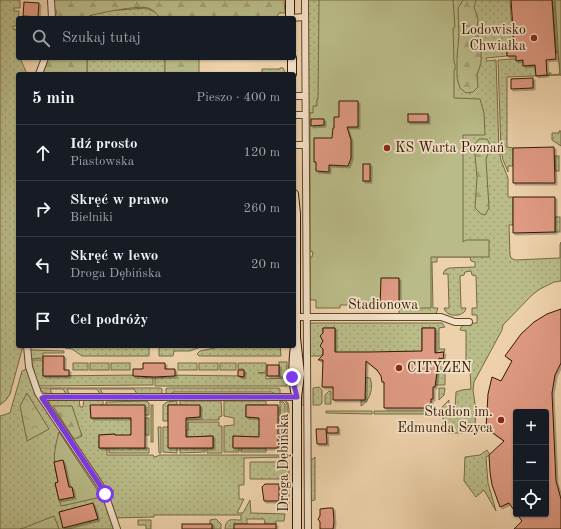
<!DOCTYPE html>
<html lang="pl">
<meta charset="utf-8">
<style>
body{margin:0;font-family:"Old Standard TT",serif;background:#20242c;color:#f1f3f6}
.controls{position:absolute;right:12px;bottom:12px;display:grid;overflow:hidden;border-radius:4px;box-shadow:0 1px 3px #0004}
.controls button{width:36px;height:36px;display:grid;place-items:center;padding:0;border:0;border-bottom:1px solid #363941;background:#171b24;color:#f1f3f6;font:20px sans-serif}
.stop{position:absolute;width:12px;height:12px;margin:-9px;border:3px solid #7c3aed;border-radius:50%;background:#fff}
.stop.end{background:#7c3aed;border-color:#fff;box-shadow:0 1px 4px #0008}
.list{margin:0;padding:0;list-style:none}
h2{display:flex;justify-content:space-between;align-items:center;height:52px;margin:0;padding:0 16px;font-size:17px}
h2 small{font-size:13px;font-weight:400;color:#9ea1a6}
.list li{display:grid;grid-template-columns:26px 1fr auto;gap:12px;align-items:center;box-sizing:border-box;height:56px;padding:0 16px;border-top:1px solid #363941}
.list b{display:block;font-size:15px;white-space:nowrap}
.list p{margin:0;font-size:13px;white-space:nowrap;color:#9ea1a6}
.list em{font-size:13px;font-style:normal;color:#9ea1a6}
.icon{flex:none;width:22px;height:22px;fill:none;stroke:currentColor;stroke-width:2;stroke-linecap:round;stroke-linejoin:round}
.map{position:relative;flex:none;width:561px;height:529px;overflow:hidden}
.search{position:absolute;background:#171b24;box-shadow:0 1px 3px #0004;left:16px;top:16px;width:280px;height:44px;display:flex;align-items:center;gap:10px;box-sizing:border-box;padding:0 14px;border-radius:4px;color:#9ea1a6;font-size:15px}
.panel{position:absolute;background:#171b24;box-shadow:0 1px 3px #0004;left:16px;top:72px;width:280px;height:276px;border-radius:4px}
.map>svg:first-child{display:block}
</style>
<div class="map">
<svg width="561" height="529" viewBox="0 0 561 529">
<defs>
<pattern id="grass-dots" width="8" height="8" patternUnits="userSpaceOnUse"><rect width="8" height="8" fill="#b9bb88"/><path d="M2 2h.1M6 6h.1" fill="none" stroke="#a0a074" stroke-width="1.8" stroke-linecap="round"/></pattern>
<pattern id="forest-firs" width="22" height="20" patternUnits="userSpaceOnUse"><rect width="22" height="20" fill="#b9bb88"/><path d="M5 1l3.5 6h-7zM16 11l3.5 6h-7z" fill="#a0a074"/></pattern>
<pattern id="park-crowns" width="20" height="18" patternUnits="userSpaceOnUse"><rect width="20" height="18" fill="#b9bb88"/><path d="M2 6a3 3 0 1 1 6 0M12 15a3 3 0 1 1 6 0" fill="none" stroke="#a0a074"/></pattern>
<filter id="shadow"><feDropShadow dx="2" dy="2" stdDeviation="0" flood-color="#0004"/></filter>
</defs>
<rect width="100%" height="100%" fill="#edd1aa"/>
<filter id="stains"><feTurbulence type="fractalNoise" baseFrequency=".005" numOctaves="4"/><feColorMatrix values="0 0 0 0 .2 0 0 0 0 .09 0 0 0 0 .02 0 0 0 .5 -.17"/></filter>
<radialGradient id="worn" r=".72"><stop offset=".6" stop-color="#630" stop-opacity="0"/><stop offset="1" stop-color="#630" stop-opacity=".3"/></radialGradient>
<g fill="url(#grass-dots)" stroke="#766a44">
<path d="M 0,0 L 20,0 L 20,8 L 14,8 L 14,11 L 19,11 L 18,26 L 13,26 L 13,29 L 18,30 L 18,58 L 20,58 L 27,74 L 18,74 L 18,346 L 23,346 L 10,394 L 6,400 L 0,405 Z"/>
<path d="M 307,0 L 510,0 L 513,43 L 507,43 L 507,56 L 486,58 L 487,61 L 496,60 L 499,150 L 501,160 L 508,178 L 508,197 L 513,197 L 513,225 L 509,225 L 510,255 L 511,258 L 515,260 L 560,258 L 560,245 L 561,242 L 561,281 L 554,282 L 540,289 L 532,295 L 503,325 L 502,330 L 474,382 L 473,390 L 476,410 L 475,426 L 462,433 L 445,433 L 443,429 L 443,414 L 374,414 L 374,411 L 442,411 L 442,407 L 449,400 L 449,409 L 455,409 L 456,392 L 462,390 L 471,389 L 470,371 L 461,371 L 461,363 L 466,362 L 466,331 L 460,330 C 462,322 470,323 477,323 L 477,315 L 472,315 L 472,308 L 477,308 L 476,276 L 472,275 L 471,271 L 465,272 L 464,275 L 460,276 L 461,308 L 466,308 L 465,311 C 461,317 446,317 444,308 L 449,308 L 448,274 L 443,274 L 445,270 L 449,268 L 475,267 L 475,262 L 471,261 L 470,257 L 437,257 L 437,262 L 432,262 L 433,308 L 438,308 L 436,314 L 315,315 L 315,314 L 399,314 L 399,278 L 375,99 L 317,99 L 317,106 L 313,113 L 308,113 Z"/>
<path d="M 552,0 L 561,0 L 561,75 L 507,77 L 507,147 L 513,148 L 513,166 L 508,166 L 508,172 L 503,160 L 501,150 L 498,60 L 514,59 L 515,60 L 523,60 L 523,65 L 535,65 L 536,75 L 549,75 L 549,73 L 551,73 L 551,75 L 560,74 L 558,52 L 556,52 Z"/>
<path d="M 146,8 L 157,13 L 160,18 L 88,18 L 88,16 L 105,11 Z"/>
<rect x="87" y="58" width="78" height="16"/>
<path d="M 280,68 L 283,68 L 286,74 L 262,74 L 262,69 L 280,69 Z"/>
<path d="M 559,131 L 561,131 L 561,146 L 552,140 L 552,133 L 559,133 Z"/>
<rect x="555" y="156" width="4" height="15"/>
<rect x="555" y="217" width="5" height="15"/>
<path d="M 309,323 L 442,323 L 445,327 L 439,328 L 439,349 L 445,349 L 444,352 L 435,353 L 435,328 L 422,328 L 422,352 L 335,353 L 335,328 L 323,328 L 323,334 L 320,336 L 323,339 L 323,343 L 320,346 L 323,348 L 323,355 L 321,356 L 309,356 Z"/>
<path d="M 65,346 L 149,346 L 149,356 L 82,356 L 72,349 L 65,348 Z"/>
<path d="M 159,346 L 203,346 L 190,351 L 174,351 L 173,356 L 159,356 Z"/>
<path d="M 224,346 L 280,346 L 281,356 L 199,356 L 197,354 L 200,351 Z"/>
<path d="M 31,350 L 64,351 L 64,353 L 43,353 L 43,358 L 30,359 L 30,351 Z"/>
<path d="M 31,360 L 43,360 L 43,376 L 143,375 L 143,377 L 153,377 L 153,385 L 38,386 Z"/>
<path d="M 438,361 L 445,362 L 445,385 L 435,385 Z"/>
<rect x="279" y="362" width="8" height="15"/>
<rect x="73" y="363" width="15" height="7"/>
<rect x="90" y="363" width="19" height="7"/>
<rect x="111" y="363" width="19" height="7"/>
<rect x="178" y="363" width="19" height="7"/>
<rect x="199" y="363" width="19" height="7"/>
<rect x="220" y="363" width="16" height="7"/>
<path d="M 238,363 L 266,363 L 266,372 L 258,373 L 266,373 L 266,379 L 287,378 L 287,386 L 155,386 L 155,377 L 164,377 L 165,375 L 244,376 L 244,371 L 243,369 L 238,369 Z"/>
<path d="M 26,369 L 100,490 L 114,529 L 0,529 L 0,416 L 10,413 L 22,371 Z"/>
<path d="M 365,377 L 370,378 C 374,387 370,401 361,406 L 361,400 L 365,400 Z"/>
<path d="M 302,379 L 305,379 L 305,405 L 301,405 Z"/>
<path d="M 319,387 L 322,390 L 322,403 L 320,405 L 313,405 L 313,388 Z"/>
<path d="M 38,388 L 160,388 L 162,389 L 162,394 L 137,394 L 134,389 L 100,389 L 103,394 L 100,394 L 97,389 L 67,389 L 69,394 L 66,394 L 63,389 L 50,389 L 52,394 C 46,394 42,392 38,388 Z"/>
<path d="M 167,388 L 279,388 L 280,389 L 280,394 L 275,394 L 272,392 L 173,392 L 171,394 L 166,394 L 166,389 Z"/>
<path d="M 439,388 L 445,388 L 444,395 L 439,400 Z"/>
<path d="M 329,391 L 331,391 L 331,404 L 325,404 L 325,395 Z"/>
<path d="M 79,399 L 80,407 L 83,407 L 84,399 L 103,399 L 103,405 L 91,406 L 91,418 L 119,418 L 119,410 L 106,405 L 106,402 L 147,401 L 149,403 L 149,415 L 145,415 L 128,406 L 128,418 L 131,418 L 132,433 L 128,448 L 149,448 L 149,453 L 109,453 L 109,448 L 119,448 L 115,434 L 99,435 L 99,448 L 107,448 L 107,455 L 153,455 L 154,457 L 158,456 L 159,455 L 285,455 L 285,457 L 244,458 L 244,485 L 239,485 L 239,499 L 244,499 L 237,513 L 243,513 L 250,500 L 251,513 L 285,514 L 284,521 L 276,521 L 276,524 L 265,524 L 264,519 L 247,519 L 247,524 L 235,524 L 234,529 L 225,529 C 226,517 232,520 241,520 L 241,515 L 154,515 L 154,517 L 115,518 L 107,493 L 47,402 L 49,400 Z"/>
<path d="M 284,400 L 288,403 L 289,410 L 288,452 L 287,452 L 287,404 Z"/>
<path d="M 177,401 L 177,405 L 168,405 L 168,421 L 163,421 L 163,405 L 167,402 Z"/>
<path d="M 180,401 L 221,401 L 222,416 L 219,417 L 219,420 L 184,420 L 184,416 L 200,417 L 200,406 L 180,405 Z"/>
<path d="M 224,401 L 266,401 L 266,405 L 246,405 L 246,417 L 262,416 L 262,437 L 233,436 L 233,447 L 239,448 L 239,452 L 224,452 L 224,426 L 234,425 L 234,418 L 224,416 Z"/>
<path d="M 280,401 L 282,401 L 285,404 L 285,452 L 280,452 Z"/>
<rect x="151" y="405" width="2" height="37"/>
<path d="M 326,411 L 372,411 L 372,414 L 326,413 Z"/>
<rect x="145" y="418" width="4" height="17"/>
<path d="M 188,422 L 219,422 L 219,426 L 222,426 L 222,453 L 207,453 L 207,448 L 213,448 L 213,436 L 184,437 L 184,433 L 186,433 L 186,430 L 188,430 Z"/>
<path d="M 158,427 L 161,427 L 161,453 L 159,453 Z"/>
<path d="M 163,427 L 168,427 L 177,448 L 177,453 L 163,452 Z"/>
<path d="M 180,448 L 205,448 L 205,452 L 180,453 Z"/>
<rect x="241" y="448" width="25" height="4"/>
<path d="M 487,450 L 490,455 L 486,457 L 488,483 L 496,511 L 484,490 L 476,497 L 464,481 L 465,457 L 480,455 Z"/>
<path d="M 315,457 L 315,500 L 310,501 L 309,462 Z"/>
<path d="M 250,462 L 289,462 L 289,509 L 285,509 L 285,479 L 250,479 Z"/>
<path d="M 216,519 L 221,524 L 221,529 L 212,529 L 211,524 L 210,524 L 210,520 Z"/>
<path d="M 138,520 L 151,520 L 151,529 L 146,529 L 146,525 L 138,525 Z"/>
</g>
<g fill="url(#forest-firs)" stroke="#766a44">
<path d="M 53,0 L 284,0 L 285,13 L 279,13 L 276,18 L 160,18 C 157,13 153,10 148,8 C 138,5 99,13 89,16 L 88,18 L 54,18 L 56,15 L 57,11 L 54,9 Z"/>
<path d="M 463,0 L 476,0 L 474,7 L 478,19 L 477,32 L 481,44 L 481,63 L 477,75 L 478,87 L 473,92 L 466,93 L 460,88 L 457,78 L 457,57 L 459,35 L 458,8 Z"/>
<path d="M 47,58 L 87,58 L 87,74 L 41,74 Z"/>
<rect x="165" y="58" width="34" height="16"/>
<path d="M 479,139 L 487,139 L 491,146 L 486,159 L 489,208 L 485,215 L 481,214 L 475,208 L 477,177 L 474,145 Z"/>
<path d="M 53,406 L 72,406 L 82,436 L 74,439 Z"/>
</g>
<path fill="url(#park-crowns)" stroke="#766a44" d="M 27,393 L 49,429 L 27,441 L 20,406 Z"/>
<g fill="#b9bb88" stroke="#766a44">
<path d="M 319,0 L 453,0 L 455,27 L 453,28 L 454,63 L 455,64 L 455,70 L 454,70 L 454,98 L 480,99 L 484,113 L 485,135 L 463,135 L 463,242 L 466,240 L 489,240 L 489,257 L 431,257 L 431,308 L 351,308 L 351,305 L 340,305 L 340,308 L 316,308 L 316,300 L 310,300 L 310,257 L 312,257 L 313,252 L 310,251 L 310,113 L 313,113 L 313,106 L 317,106 L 317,99 L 318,99 Z"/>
<path d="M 555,0 L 561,0 L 561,75 L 560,75 Z"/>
<path d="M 59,432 L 103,499 L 97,498 L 61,506 L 55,483 L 58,482 C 53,460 53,454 59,432 Z"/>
<path d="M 54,516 L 59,529 L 20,529 L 21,529 Z"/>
</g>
<g fill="#df9a83" stroke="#331a00" filter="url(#shadow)">
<path d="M 511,0 L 552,0 L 556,59 L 546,60 L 547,75 L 536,76 L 535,65 L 523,66 L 523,60 L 516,61 L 516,56 L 507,56 L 507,43 L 514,43 Z"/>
<path d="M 24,2 L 39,3 L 38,17 L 23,16 Z"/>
<path d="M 533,78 L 533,88 L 511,89 L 511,79 Z"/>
<path d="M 339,101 L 358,101 L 358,127 L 347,127 L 351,140 L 351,158 L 348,166 L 329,165 L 329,172 L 316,171 L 316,162 L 314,162 L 314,138 L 332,138 L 333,128 L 334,128 L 334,117 L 339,117 Z"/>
<rect x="408" y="114" width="20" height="8"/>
<path d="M 311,119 L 324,119 L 324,125 L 311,126 Z"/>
<path d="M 554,147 L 555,183 L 513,183 L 513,148 Z"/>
<rect x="363" y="164" width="7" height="17"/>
<path d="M 513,197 L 555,197 L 555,232 L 513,233 Z"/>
<path d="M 381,278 L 399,278 L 399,307 L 380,307 Z"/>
<path d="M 561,309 L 561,363 L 555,375 L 552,393 L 556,481 L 561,499 L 561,529 L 514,529 L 522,521 L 517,514 L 546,514 L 546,412 L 516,412 L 516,513 L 509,503 L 500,507 L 492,485 L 490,472 L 489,455 L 504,441 L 486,428 L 488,394 L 492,377 L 501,381 L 512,361 L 505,356 L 521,334 L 534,322 L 547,314 Z"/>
<path d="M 323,328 L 335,328 L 335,352 L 369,352 L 422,351 L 422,328 L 435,328 L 435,353 L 444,352 L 443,359 L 439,358 L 435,387 L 433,387 L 433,399 L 431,399 L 431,408 L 384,408 L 384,382 L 382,382 L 381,376 L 377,370 L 366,361 L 365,400 L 333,400 L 333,387 L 322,387 L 323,360 L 318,360 L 323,355 L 323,349 L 320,346 L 323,341 L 320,336 L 323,333 Z"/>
<path d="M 43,356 L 64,356 L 64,370 L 69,370 L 69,376 L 43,376 Z"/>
<path d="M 143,363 L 165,363 L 165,369 L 175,369 L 175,376 L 155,377 L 133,376 L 133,369 L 143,369 Z"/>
<rect x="267" y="365" width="12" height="11"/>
<path d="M 238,370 L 244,370 L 244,377 L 238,376 Z"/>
<path d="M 90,405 L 145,405 L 145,448 L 99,448 L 99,435 L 115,434 L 115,435 L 131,435 L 131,418 L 91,418 Z"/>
<path d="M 168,405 L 200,405 L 200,417 L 186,418 L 186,437 L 213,436 L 213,448 L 168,448 Z"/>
<path d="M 246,405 L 278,405 L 278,448 L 233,448 L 233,436 L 259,437 L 259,418 L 246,417 Z"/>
<rect x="327" y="427" width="11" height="6"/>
<path d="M 316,429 L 326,429 L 327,444 L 317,444 Z"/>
<path d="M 63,460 L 69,487 L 72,487 L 74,497 L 59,500 L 55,483 L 58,482 L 54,462 Z"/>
<path d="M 265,484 L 279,484 L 279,501 L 264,501 L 262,487 Z"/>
<path d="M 93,503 L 98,519 L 63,528 L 59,512 Z"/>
<path d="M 328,508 L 333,508 L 334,522 L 333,529 L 320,529 L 320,522 L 318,519 L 320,516 L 320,509 Z"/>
<rect x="182" y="524" width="30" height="5"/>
<rect x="234" y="524" width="42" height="5"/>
</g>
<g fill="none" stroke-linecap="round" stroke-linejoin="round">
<g stroke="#62482a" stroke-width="8">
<g id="street">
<path d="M 51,0 L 52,18"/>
<path d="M 305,0 L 308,529"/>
<path d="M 290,18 L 305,17"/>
<path d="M 39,74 L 45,58"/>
<path d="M 294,96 L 305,96"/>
<path d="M 294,115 L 305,115"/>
<path d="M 294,145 L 306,145"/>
<path d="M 296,317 L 441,317 L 455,322 L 469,322"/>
<path d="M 27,346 L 29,367 L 38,393 L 100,485 L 105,494 L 117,529"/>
<path d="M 42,398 L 47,397 L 297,397"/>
</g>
</g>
<g stroke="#331a00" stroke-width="10">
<g id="secondary">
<path d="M 290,0 L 290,18"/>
<path d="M 292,58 L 292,74"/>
<path d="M 294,194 L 296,214 L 296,338 L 300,374 L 297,397 L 297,529"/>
<path d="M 295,345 C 293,361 292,375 295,391"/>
</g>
</g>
<use href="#street" stroke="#f3e1c8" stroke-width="6"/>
<use href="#secondary" stroke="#f3e1c8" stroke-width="8"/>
</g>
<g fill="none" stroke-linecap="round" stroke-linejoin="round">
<path stroke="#7c3aed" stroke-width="5" d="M 105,494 L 100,485 L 42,398 L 47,397 L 297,397 L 292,377"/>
</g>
<g fill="#8f2418" stroke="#f3e1c8" stroke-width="1.5">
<circle cx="534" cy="38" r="4"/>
<circle cx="387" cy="148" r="4"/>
<circle cx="399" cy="368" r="4"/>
<circle cx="501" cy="420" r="4"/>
</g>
<g text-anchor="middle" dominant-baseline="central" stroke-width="3.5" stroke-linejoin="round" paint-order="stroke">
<g font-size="14" fill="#331a00" stroke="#f3e1c8" text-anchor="end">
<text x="526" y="30">Lodowisko<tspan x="526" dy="16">Chwiałka</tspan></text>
<text x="395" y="148" text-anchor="start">KS Warta Poznań</text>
<text x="407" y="368" text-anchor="start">CITYZEN</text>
<text x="493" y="412">Stadion im.<tspan x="493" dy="16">Edmunda Szyca</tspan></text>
</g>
<g font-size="14" fill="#331a00" stroke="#f3e1c8">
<text x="383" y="305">Stadionowa</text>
<text transform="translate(284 463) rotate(-90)">Droga Dębińska</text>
</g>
</g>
<rect width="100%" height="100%" filter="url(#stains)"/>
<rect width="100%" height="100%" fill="url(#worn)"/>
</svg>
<div class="controls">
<button>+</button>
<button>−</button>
<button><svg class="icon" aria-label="locate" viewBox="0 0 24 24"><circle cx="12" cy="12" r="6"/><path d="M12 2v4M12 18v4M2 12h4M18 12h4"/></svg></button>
</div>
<div class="stop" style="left:105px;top:494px"></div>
<div class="stop end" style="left:292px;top:377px"></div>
<div class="search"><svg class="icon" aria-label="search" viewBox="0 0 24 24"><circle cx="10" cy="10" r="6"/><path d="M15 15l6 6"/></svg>Szukaj tutaj</div>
<section class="panel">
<h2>5 min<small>Pieszo · 400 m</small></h2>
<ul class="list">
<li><svg class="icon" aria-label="ahead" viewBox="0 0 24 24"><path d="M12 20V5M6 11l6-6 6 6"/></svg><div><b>Idź prosto</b><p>Piastowska</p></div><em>120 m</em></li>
<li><svg class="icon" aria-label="right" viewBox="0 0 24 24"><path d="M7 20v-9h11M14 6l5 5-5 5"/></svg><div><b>Skręć w prawo</b><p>Bielniki</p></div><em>260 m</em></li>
<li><svg class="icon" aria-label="left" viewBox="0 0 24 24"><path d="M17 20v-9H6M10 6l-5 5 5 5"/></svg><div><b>Skręć w lewo</b><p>Droga Dębińska</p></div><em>20 m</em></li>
<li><svg class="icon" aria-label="arrive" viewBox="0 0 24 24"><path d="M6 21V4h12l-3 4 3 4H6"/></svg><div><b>Cel podróży</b></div></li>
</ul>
</section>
</div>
